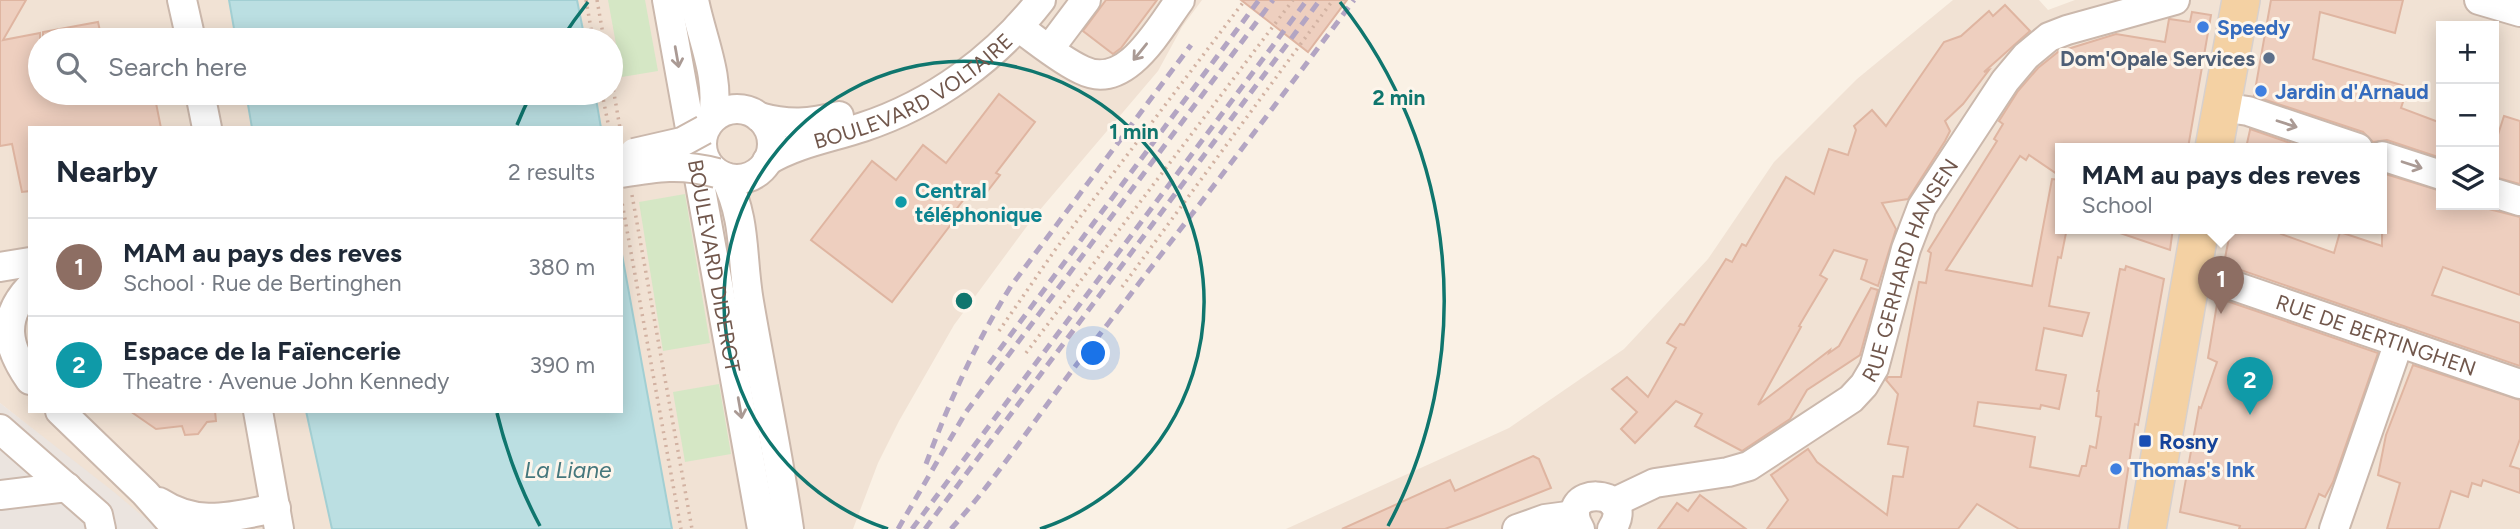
<!DOCTYPE html>
<meta charset="utf-8">
<style>
body{margin:0;font-family:Figtree,sans-serif;background:#f6f6f7;color:#1f2937}
.controls{position:absolute;right:21px;top:21px;display:grid;overflow:hidden;border-radius:0px;box-shadow:0 4px 18px #0003}
.controls button{width:63px;height:63px;display:grid;place-items:center;padding:0;border:0;border-bottom:2px solid #e0e1e3;background:#fff;color:#1f2937;font:35px sans-serif}
.you{position:absolute;left:1094px;top:354px;width:24px;height:24px;margin:-18px;border:5px solid #fff;border-radius:50%;background:#1a73e8;box-shadow:0 0 0 10px #1a73e833}
.badge{display:grid;place-items:center;width:46px;height:46px;border-radius:50%;background:#db6a54;color:#fff;font-size:23px;font-weight:700}
.pin{position:absolute;translate:-50% -58px;filter:drop-shadow(0 2px 4px #0008)}
.pin::after{content:'';position:absolute;top:37px;width:24px;height:21px;background:inherit;clip-path:polygon(0 0,100% 0,50% 100%)}
.popup{position:absolute;left:2055px;top:143px;width:332px;height:91px;box-sizing:border-box;display:grid;place-content:center;border-radius:0px;background:#fff;filter:drop-shadow(0 2px 5px #0005);font-size:23px;white-space:nowrap;color:#747a83}
.popup b{font-size:26px;color:#1f2937}
.popup::after{content:'';position:absolute;left:50%;top:100%;margin-left:-14px;border:14px solid transparent;border-top-color:#fff}
.list{margin:0;padding:0;list-style:none}
h2{display:flex;justify-content:space-between;align-items:center;height:91px;margin:0;padding:0 28px;font-size:30px}
h2 small{font-size:23px;font-weight:400;color:#747a83}
.list li{display:grid;grid-template-columns:46px 1fr auto;gap:21px;align-items:center;box-sizing:border-box;height:98px;padding:0 28px;border-top:2px solid #e0e1e3}
.list b{display:block;font-size:26px;white-space:nowrap}
.list p{margin:0;font-size:23px;white-space:nowrap;color:#747a83}
.list em{font-size:23px;font-style:normal;color:#747a83}
.icon{flex:none;width:38px;height:38px;fill:none;stroke:currentColor;stroke-width:2;stroke-linecap:round;stroke-linejoin:round}
.map{position:relative;flex:none;width:2520px;height:529px;overflow:hidden}
.search{position:absolute;background:#fff;box-shadow:0 4px 18px #0003;left:28px;top:28px;width:595px;height:77px;display:flex;align-items:center;gap:18px;box-sizing:border-box;padding:0 24px;border-radius:38px;color:#747a83;font-size:26px}
.panel{position:absolute;background:#fff;box-shadow:0 4px 18px #0003;left:28px;top:126px;width:595px;height:287px;border-radius:0px}
.map>svg:first-child{display:block}
</style>
<div class="map">
<svg width="2520" height="529" viewBox="0 0 2520 529">
<rect width="100%" height="100%" fill="#faf1e5"/>
<g fill="#f1e2d4" fill-rule="evenodd">
<path d="M 0,0 L 229,0 L 236,40 L 40,40 L 40,93 L 246,93 L 252,128 L 30,128 L 30,411 L 306,411 L 332,529 L 158,529 L 0,403 Z"/>
<path d="M 577,0 L 1202,0 L 1182,27 L 1158,71 L 1033,218 L 954,325 L 899,421 L 878,463 L 853,529 L 672,529 L 621,249 L 621,128 L 601,128 L 595,93 L 611,93 L 611,40 L 585,40 Z"/>
<path d="M 1953,0 L 2039,0 L 2048,10 L 2075,0 L 2520,0 L 2520,529 L 1286,529 L 1509,428 L 1624,349 L 1708,259 L 1774,162 L 1857,79 ZM 2441,26 L 2494,26 L 2494,205 L 2441,205 ZM 2060,148 L 2382,148 L 2382,228 L 2060,228 Z"/>
</g>
<path fill="#ebe4df" d="M 0,403 L 114,492 L 158,529 L 0,529 Z"/>
<g fill="#d5e7c5">
<path d="M 608,0 L 645,0 L 658,71 L 622,77 Z"/>
<path d="M 685,194 L 710,343 L 663,351 L 639,202 Z"/>
<path d="M 719,384 L 731,454 L 685,462 L 673,392 Z"/>
</g>
<g fill="#bbdfe2" stroke="#a2cfd3" stroke-width="2">
<path d="M 229,0 L 577,0 L 585,40 L 236,40 Z"/>
<path d="M 246,93 L 595,93 L 601,128 L 252,128 Z"/>
<path d="M 621,249 L 672,529 L 332,529 L 306,411 L 621,411 Z"/>
</g>
<g fill="#eecfbf" stroke="#dfb5a1" stroke-width="2">
<path d="M 0,0 L 26,0 L 3,40 L 40,33 L 40,93 L 154,93 L 161,128 L 30,128 L 30,191 L 22,192 L 12,144 L 0,146 Z"/>
<path d="M 1106,0 L 1157,0 L 1121,48 L 1113,54 L 1083,31 Z"/>
<path d="M 1241,0 L 1347,0 L 1308,52 Z"/>
<path d="M 2271,0 L 2403,0 L 2395,33 L 2320,12 L 2313,59 L 2408,87 L 2401,108 L 2441,123 L 2441,158 L 2387,140 L 2373,142 L 2363,132 L 2254,96 Z"/>
<path d="M 2005,5 L 2030,31 L 1984,72 L 1989,70 L 1963,104 L 1945,121 L 1950,131 L 1945,141 L 1908,199 L 1882,203 L 1896,229 L 1878,286 L 1861,279 L 1867,260 L 1834,250 L 1820,275 L 1827,279 L 1799,326 L 1801,327 L 1758,405 L 1830,350 L 1829,353 L 1839,346 L 1871,288 L 1878,290 L 1860,355 L 1807,390 L 1790,419 L 1742,451 L 1695,426 L 1702,414 L 1676,401 L 1635,443 L 1621,429 L 1637,412 L 1612,389 L 1627,377 L 1648,397 L 1676,348 L 1667,343 L 1680,324 L 1684,325 L 1726,259 L 1732,262 L 1742,244 L 1746,246 L 1786,177 L 1814,194 L 1829,149 L 1848,155 L 1856,130 L 1854,126 L 1872,110 L 1886,126 L 1944,42 L 1961,36 L 1989,11 L 1993,16 Z"/>
<path d="M 2192,12 L 2211,15 L 2188,148 L 2060,148 L 2060,176 L 2029,155 L 2026,160 L 2020,156 L 1946,270 L 2032,286 L 2052,179 L 2060,180 L 2060,228 L 2067,228 L 2061,258 L 2058,257 L 2049,306 L 2089,313 L 2082,336 L 2044,328 L 2036,370 L 2066,375 L 2059,409 L 2041,405 L 2040,409 L 1978,402 L 1974,426 L 2035,437 L 2030,467 L 2079,476 L 2082,466 L 2086,466 L 2090,446 L 2096,448 L 2101,417 L 2096,416 L 2099,391 L 2097,391 L 2120,269 L 2125,270 L 2126,266 L 2164,279 L 2138,425 L 2135,424 L 2119,529 L 2019,529 L 1977,504 L 1958,529 L 1767,529 L 1788,500 L 1771,475 L 1808,449 L 1817,462 L 1887,515 L 1893,476 L 1903,477 L 1908,447 L 1888,444 L 1898,394 L 1886,380 L 1888,377 L 1901,377 L 1919,282 L 1926,283 L 1931,253 L 1928,251 L 1997,141 L 1994,139 L 2003,124 L 1999,121 L 2018,91 L 2038,68 L 2058,52 L 2116,34 L 2165,42 L 2169,19 L 2190,22 Z"/>
<path d="M 98,22 L 102,40 L 43,40 L 43,32 Z"/>
<path d="M 999,94 L 1035,122 L 996,173 L 1000,175 L 986,193 L 975,185 L 948,220 L 952,223 L 892,302 L 811,240 L 872,161 L 896,180 L 923,145 L 946,163 Z"/>
<path d="M 2504,116 L 2520,121 L 2520,184 L 2494,177 L 2494,147 Z"/>
<path d="M 2250,130 L 2250,129 L 2305,148 L 2246,148 Z"/>
<path d="M 2382,173 L 2441,191 L 2441,205 L 2482,205 L 2489,209 L 2520,217 L 2520,295 L 2443,267 L 2432,295 L 2520,323 L 2520,366 L 2226,265 L 2224,263 L 2231,228 L 2283,228 L 2281,234 L 2334,253 L 2340,232 L 2382,246 Z"/>
<path d="M 2114,228 L 2173,228 L 2170,250 L 2114,231 Z"/>
<path d="M 2218,298 L 2378,353 L 2333,482 L 2325,497 L 2319,494 L 2305,529 L 2239,529 L 2240,526 L 2180,512 L 2199,407 L 2201,408 L 2217,362 L 2208,358 Z"/>
<path d="M 2413,365 L 2520,400 L 2520,439 L 2510,466 L 2520,469 L 2520,493 L 2483,480 L 2481,486 L 2472,483 L 2468,497 L 2451,491 L 2439,529 L 2387,529 L 2400,483 L 2378,475 L 2386,435 Z"/>
<path d="M 130,411 L 215,411 L 216,421 L 207,422 L 198,434 L 185,435 L 182,426 L 156,429 Z"/>
<path d="M 1533,456 L 1539,459 L 1551,488 L 1480,516 L 1445,529 L 1342,529 L 1450,480 L 1455,491 Z"/>
<path d="M 1700,495 L 1746,529 L 1658,529 L 1677,503 L 1688,511 Z"/>
</g>
<g fill="none" stroke-linecap="round" stroke-linejoin="round">
<g stroke="#cbb8ac" stroke-width="32">
<g id="minor">
<path d="M 182,0 L 191,40"/>
<path id="s1" d="M 667,0 L 762,529"/>
<path d="M 694,0 C 702,40 720,76 713,117"/>
<path d="M 2479,0 L 2520,12"/>
<path d="M 1018,27 C 1038,41 1060,60 1082,70 C 1126,92 1159,28 1180,0"/>
<path d="M 1050,48 L 1086,0"/>
<path d="M 200,93 L 207,128"/>
<path d="M 2221,107 L 2248,111 L 2358,148"/>
<circle cx="737" cy="144" r="35"/>
<path d="M 759,117 C 788,125 810,124 839,116"/>
<path d="M 2382,156 L 2441,175"/>
<path id="s2" d="M 767,161 C 797,143 830,138 863,127 C 933,104 996,58 1041,0"/>
<path d="M 725,177 C 747,221 741,256 749,302 C 762,378 778,453 789,529"/>
<path d="M 2494,193 L 2520,201"/>
<path d="M 0,267 L 30,262"/>
<path id="s3" d="M 2192,274 L 2217,280 L 2520,384"/>
<path d="M 30,287 C 0,319 7,347 30,380"/>
<path d="M 60,411 L 145,493 L 177,529"/>
<path d="M 258,411 L 279,529"/>
<path d="M 0,429 L 98,515 L 101,529"/>
<path d="M 0,495 L 67,487"/>
<path d="M 159,502 C 199,528 232,516 276,508"/>
<path id="s4" d="M 1613,503 L 1655,483 L 1728,472 L 1749,466 L 1851,399 L 1864,385 L 1874,368 L 1906,249 L 1922,207 L 2005,81 L 2026,56 L 2049,37 L 2067,30 L 2175,0"/>
<path d="M 1517,529 L 1545,519 L 1575,515"/>
<path d="M 1580,529 C 1553,485 1640,486 1612,529"/>
<path d="M 2334,529 L 2399,342"/>
</g>
</g>
<g stroke="#d7d0cd" stroke-width="40">
<g id="major">
<path d="M 2214,148 L 2241,0"/>
<path d="M 2147,529 L 2200,228"/>
</g>
</g>
<g stroke="#d2b2a2" stroke-width="3.5" stroke-dasharray="2 5" stroke-linecap="butt">
<path d="M 586,0 L 593,40"/>
<path d="M 597,0 L 604,40"/>
<path d="M 611,76 L 620,128"/>
<path d="M 602,93 L 609,128"/>
<path d="M 632,195 L 692,529"/>
<path d="M 621,197 L 681,529"/>
<path d="M 1122,287 L 1333,0"/>
<path d="M 999,331 L 1055,250 L 1245,0"/>
<path d="M 1026,353 L 1293,0"/>
</g>
<use href="#minor" stroke="#fff" stroke-width="28"/>
<use href="#major" stroke="#f4d1a3" stroke-width="37"/>
<g stroke="#b3a5c3" stroke-width="5" stroke-dasharray="10 7" stroke-linecap="butt">
<path d="M 989,364 L 1259,0"/>
<path d="M 926,464 C 949,402 976,342 1011,286 L 1191,45"/>
<path d="M 898,529 L 966,412 L 1273,0"/>
<path d="M 912,529 L 1307,0"/>
<path d="M 925,529 L 1320,0"/>
<path d="M 951,529 C 998,477 1035,419 1077,364 C 1170,243 1263,122 1354,0"/>
</g>
<g stroke="#cbb8ac" stroke-width="32" stroke-linecap="butt">
<g id="minor-bridge">
<path d="M 634,153 L 682,142 L 704,130"/>
<path d="M 621,173 C 657,167 681,163 717,173"/>
</g>
</g>
<use href="#minor-bridge" stroke="#fff" stroke-width="28"/>
</g>
<defs><path id="oneway-shaft" d="M-6 0H5M1.5-3L5.5 0L1.5 3" fill="none" stroke-width="1.6" stroke-linecap="round" stroke-linejoin="round" transform="scale(1.75)"/></defs>
<g stroke="#aa9a94">
<use href="#oneway-shaft" transform="translate(1140 52) rotate(129)"/>
<use href="#oneway-shaft" transform="translate(677 57) rotate(80)"/>
<use href="#oneway-shaft" transform="translate(2287 124) rotate(18)"/>
<use href="#oneway-shaft" transform="translate(2412 165) rotate(18)"/>
<use href="#oneway-shaft" transform="translate(740 408) rotate(80)"/>
</g>
<g fill="none" stroke="#0f766e" stroke-width="3.5">
<path d="M888 529A240 240 0 1 1 1040 529"/>
<path d="M540 526A480 480 0 0 1 497 413M517 125A480 480 0 0 1 531 94M561 40A480 480 0 0 1 588 2M1340 2A480 480 0 0 1 1388 526"/>
</g>
<g fill="#3f7fe0" stroke="#fdf5eb" stroke-width="2.5">
<circle cx="2203" cy="27" r="7"/>
<circle cx="2261" cy="91" r="7"/>
<circle cx="2116" cy="469" r="7"/>
</g>
<circle fill="#5c6f8a" stroke="#fdf5eb" stroke-width="2.5" cx="2269" cy="58" r="7"/>
<circle fill="#0f9aa8" stroke="#fdf5eb" stroke-width="2.5" cx="901" cy="202" r="7"/>
<rect fill="#1a4fb4" stroke="#fdf5eb" stroke-width="2.5" x="2138" y="434" width="14" height="14" rx="3.5"/>
<g text-anchor="middle" dominant-baseline="central" stroke-width="6" stroke-linejoin="round" paint-order="stroke">
<g font-size="21" font-weight="bold" fill="#366cbe" stroke="#fdf5eb" text-anchor="start">
<text x="2217" y="27">Speedy</text>
<text x="2275" y="91">Jardin d'Arnaud</text>
<text x="2130" y="469">Thomas's Ink</text>
</g>
<g font-size="21" font-weight="bold" fill="#4e5e75" stroke="#fdf5eb" text-anchor="end">
<text x="2255" y="58">Dom'Opale Services</text>
</g>
<g font-size="21" fill="#71574c" stroke="#fdf5eb">
<text stroke="none"><textPath href="#s2" startOffset="163">BOULEVARD VOLTAIRE</textPath></text>
<text stroke="none"><textPath href="#s1" startOffset="270">BOULEVARD DIDEROT</textPath></text>
<text stroke="none"><textPath href="#s4" startOffset="408">RUE GERHARD HANSEN</textPath></text>
<text stroke="none"><textPath href="#s3" startOffset="194">RUE DE BERTINGHEN</textPath></text>
</g>
<g font-size="21" font-weight="bold" fill="#0d838f" stroke="#fdf5eb" text-anchor="start">
<text x="915" y="190">Central<tspan x="915" dy="24">téléphonique</tspan></text>
</g>
<g font-size="21" font-weight="bold" fill="#164399" stroke="#fdf5eb" text-anchor="start">
<text x="2159" y="441">Rosny</text>
</g>
<g font-size="23" font-style="italic" fill="#45777c" stroke="#fdf5eb">
<text x="568" y="470">La Liane</text>
</g>
</g>
<circle cx="964" cy="301" r="10" fill="#0f766e" stroke="#fdf5eb" stroke-width="3.5"/>
<g font-size="21" text-anchor="middle" font-weight="bold" fill="#0f766e" stroke="#fdf5eb" stroke-width="6" stroke-linejoin="round" paint-order="stroke">
<text x="1399" y="105">2 min</text>
<text x="1134" y="139">1 min</text>
</g>
</svg>
<div class="controls">
<button>+</button>
<button>−</button>
<button><svg class="icon" aria-label="layers" viewBox="0 0 24 24"><path d="M12 4l9 5-9 5-9-5zM3 14l9 5 9-5"/></svg></button>
</div>
<div class="you"></div>
<div class="pin badge" style="left:2221px;top:314px;background:#8d6e63">1</div>
<div class="popup"><b>MAM au pays des reves</b>School</div>
<div class="pin badge" style="left:2250px;top:415px;background:#0f9aa8">2</div>
<div class="search"><svg class="icon" aria-label="search" viewBox="0 0 24 24"><circle cx="10" cy="10" r="6"/><path d="M15 15l6 6"/></svg>Search here</div>
<section class="panel">
<h2>Nearby<small>2 results</small></h2>
<ul class="list">
<li><span class="badge" style="background:#8d6e63">1</span><div><b>MAM au pays des reves</b><p>School · Rue de Bertinghen</p></div><em>380 m</em></li>
<li><span class="badge" style="background:#0f9aa8">2</span><div><b>Espace de la Faïencerie</b><p>Theatre · Avenue John Kennedy</p></div><em>390 m</em></li>
</ul>
</section>
</div>
